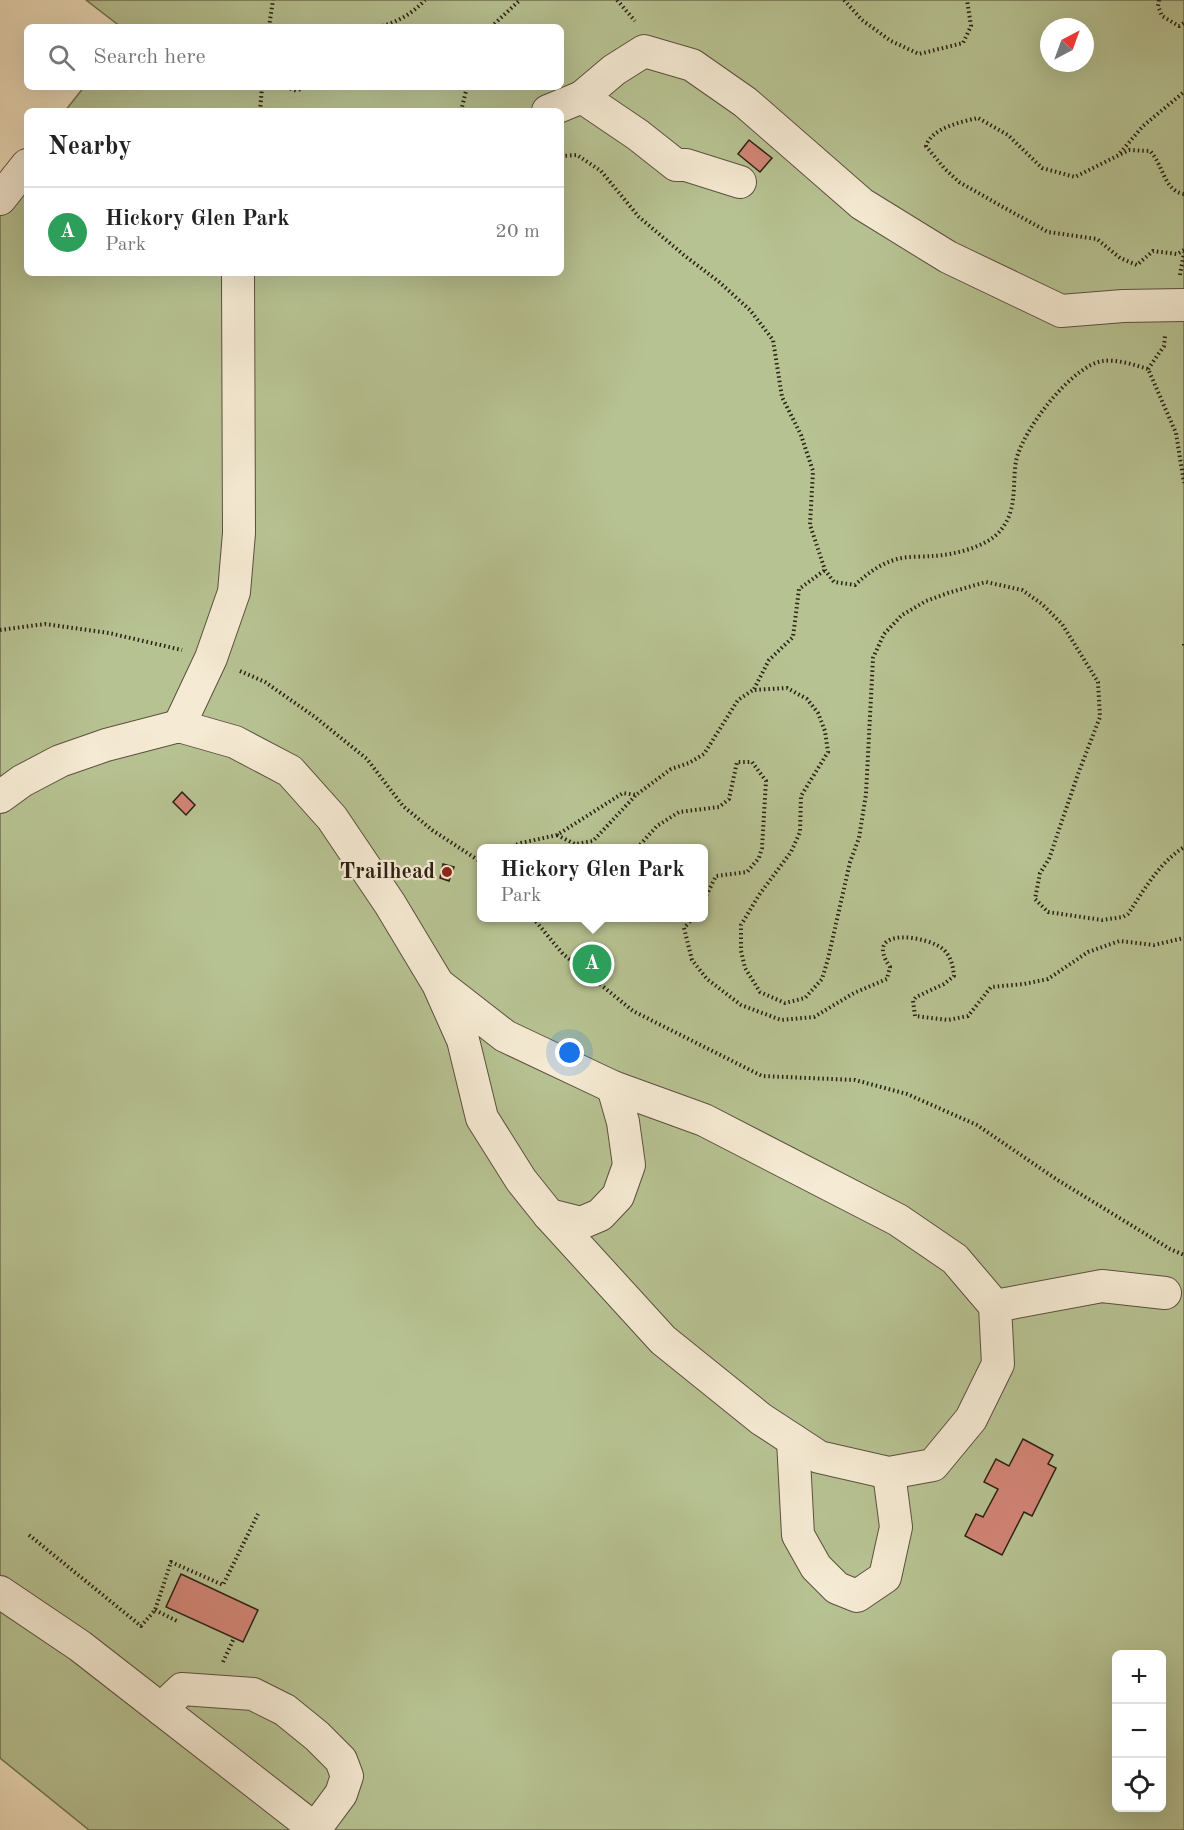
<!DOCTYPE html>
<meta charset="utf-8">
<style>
body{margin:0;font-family:"Old Standard TT",serif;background:#f2f2f2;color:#222}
.controls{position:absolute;right:18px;bottom:18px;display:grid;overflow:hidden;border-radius:9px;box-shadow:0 6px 24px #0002}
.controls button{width:54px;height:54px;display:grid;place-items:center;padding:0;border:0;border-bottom:2px solid #e0e0e0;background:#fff;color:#222;font:30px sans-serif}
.compass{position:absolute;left:1040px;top:18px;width:54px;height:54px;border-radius:50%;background:#fff;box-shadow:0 6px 24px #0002;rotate:41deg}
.you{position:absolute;left:570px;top:1053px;width:21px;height:21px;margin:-15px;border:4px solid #fff;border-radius:50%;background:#1a73e8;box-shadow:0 0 0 9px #1a73e833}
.badge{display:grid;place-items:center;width:39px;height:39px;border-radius:50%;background:#db2777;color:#fff;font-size:20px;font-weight:700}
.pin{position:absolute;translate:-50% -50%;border:3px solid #fff;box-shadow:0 2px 6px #0006}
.popup{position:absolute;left:477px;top:844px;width:231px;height:78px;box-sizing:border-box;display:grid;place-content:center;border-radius:9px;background:#fff;filter:drop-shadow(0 2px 4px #0005);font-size:20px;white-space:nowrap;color:#767676}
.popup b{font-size:22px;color:#222}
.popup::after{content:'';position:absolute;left:50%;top:100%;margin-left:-12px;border:12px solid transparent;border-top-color:#fff}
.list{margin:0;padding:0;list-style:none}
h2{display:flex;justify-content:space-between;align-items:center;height:78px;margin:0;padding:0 24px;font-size:26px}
h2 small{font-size:20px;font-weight:400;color:#767676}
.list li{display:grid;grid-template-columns:39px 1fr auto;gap:18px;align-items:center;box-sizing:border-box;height:90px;padding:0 24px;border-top:2px solid #e0e0e0}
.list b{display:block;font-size:22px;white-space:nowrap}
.list p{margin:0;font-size:20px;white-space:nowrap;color:#767676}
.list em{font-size:20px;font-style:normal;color:#767676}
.icon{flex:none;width:33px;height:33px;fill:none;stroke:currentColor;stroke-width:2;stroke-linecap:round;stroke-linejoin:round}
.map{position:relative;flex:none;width:1184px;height:1830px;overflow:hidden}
.search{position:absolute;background:#fff;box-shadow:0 6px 24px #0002;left:24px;top:24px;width:540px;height:66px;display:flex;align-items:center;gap:15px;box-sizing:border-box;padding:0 21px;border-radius:9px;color:#767676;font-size:22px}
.panel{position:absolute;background:#fff;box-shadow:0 6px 24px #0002;left:24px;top:108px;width:540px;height:168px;border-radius:9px}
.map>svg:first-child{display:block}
</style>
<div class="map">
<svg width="1184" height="1830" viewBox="0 0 1184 1830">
<rect width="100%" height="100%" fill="#efdfbc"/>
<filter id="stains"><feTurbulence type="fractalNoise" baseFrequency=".00333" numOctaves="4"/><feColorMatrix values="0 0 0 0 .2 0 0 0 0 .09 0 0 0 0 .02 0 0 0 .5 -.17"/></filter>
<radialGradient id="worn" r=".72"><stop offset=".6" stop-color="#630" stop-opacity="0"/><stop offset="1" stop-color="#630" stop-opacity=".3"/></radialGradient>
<path fill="#b7c292" stroke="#717253" stroke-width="1.5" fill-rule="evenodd" d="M 86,0 L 1184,0 L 1184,1830 L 89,1830 L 0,1758 L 0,194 L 27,159 L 27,273 L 561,273 L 561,111 L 65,111 L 84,87 L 561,87 L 561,27 L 121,27 ZM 1049,27 L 1085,27 L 1085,63 L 1049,63 ZM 481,848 L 703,848 L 703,918 L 481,918 ZM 1116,1654 L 1162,1654 L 1162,1808 L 1116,1808 Z"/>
<g fill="#d28576" stroke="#2b2114" stroke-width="1.5">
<path d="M 749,140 L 772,158 L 760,172 L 738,154 Z"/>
<path d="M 182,792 L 195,805 L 186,815 L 173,802 Z"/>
<path d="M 443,864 L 454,867 L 449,881 L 440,878 Z"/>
<path d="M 1023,1439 L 1053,1455 L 1048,1464 L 1056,1468 L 1032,1516 L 1024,1512 L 1002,1555 L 965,1536 L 976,1514 L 983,1517 L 998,1489 L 984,1482 L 996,1459 L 1009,1466 Z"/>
<path d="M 181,1574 L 258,1610 L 243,1642 L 166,1607 Z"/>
</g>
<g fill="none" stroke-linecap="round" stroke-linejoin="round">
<g stroke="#5c503e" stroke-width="34">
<g id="minor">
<path d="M 582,97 L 614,70 L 644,51 L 692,65 L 745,102 L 862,204 L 948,257 L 1061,311 L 1123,306 L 1184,305"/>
<path d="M 548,111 L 582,97 L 638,135 L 676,165 L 686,165 L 740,182"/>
<path d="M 0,199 L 27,165"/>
<path d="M 179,726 L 211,658 L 234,592 L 239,533 L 238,273"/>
<path d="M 0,797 L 22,781 L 60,761 L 106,745 L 179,726 L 235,742 L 290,771 L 332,818 L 390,904 L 438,984 L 463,1040 L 482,1118 L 521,1180 L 549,1215 L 663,1340 L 761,1419 L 819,1457 L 889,1473 L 933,1465 L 971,1419 L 998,1364 L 995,1306 L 955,1259 L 898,1220 L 704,1120 L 613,1087 L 505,1036 L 438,984"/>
<path d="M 549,1215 L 581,1223 L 600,1215 L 618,1196 L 629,1165 L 623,1122 L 613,1087"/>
<path d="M 995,1306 L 1102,1286 L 1165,1293"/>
<path d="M 793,1440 L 798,1535 L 816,1567 L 837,1588 L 857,1596 L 885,1577 L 896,1527 L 889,1473"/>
<path d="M 0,1592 L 80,1646 L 315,1829"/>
<path d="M 161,1709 L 182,1689 L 253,1694 L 285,1710 L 317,1736 L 341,1760 L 347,1776 L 341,1794 L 315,1829 L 317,1830"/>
</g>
</g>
<g stroke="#2b2114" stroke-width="4" stroke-dasharray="1.5 3" stroke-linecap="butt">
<path d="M 617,0 L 635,21"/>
<path d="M 844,0 L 862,20 L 891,41 L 919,54 L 963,43 L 971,26 L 967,0"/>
<path d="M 1159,0 L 1158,6 L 1162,16 L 1179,26 L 1184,23"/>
<path d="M 269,27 L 273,0"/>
<path d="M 378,27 C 396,23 412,14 425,0"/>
<path d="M 491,27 L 520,0"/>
<path d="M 286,87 L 297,91 L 304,87"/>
<path d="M 260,111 L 262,87"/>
<path d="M 461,111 L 467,87"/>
<path d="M 1120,153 L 1143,126 L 1184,92"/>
<path d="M 561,156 L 577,155 L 601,171 L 639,217 L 685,256 L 718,281 L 750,310 L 773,340 L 782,397 L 801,435 L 813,471 L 810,525 L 825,570 L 834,582 L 855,585 C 868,573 880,564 897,559 C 908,556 922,557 933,556 C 953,555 987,547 1000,531 C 1018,510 1012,485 1016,461 C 1022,431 1072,365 1103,361 C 1117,359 1135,365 1148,369 L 1176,433 L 1184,483"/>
<path d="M 1184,194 C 1164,191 1163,164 1150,151 L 1129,150 L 1075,177 L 1042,168 L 1008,135 L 978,118 C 960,122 932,128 926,146 L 944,168 L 959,182 L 1003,207 L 1048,232 L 1097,239 L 1120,258 L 1137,265 L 1153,251 L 1177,254 L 1184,250"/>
<path d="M 1180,275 L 1184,252"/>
<path d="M 1148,369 L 1164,346 L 1165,336"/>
<path d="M 0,630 L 45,624 L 109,633 L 182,650"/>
<path d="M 1184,644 L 1184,647"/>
<path d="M 240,671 L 265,682 L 315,717 L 367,759 L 403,806 L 432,830 L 481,862"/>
<path d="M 754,689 L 769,660 L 793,637 L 799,589 L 825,570"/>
<path d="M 557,835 L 575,844 L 593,841 L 636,795"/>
<path d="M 508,848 L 521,843 L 557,835 L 623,793 L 636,795 L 671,769 L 689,763 L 704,754 L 738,700 L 753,690 L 787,688 L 807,699 L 818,713 L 825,731 L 828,752 L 801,796 L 800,832 L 791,852 L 759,895 L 741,925 L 741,951 L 745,968 L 760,992 L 785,1003 L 805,998 L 822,979 L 828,959 L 850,862 L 859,838 L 866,794 L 873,658 L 884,634 L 902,615 L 926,601 L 948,593 L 986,582 L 1022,590 L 1042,604 L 1062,624 L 1098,682 L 1100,717 L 1078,774 L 1049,859 L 1040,873 L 1035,899 L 1048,912 L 1102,920 L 1123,917 L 1128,914 C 1144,890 1159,863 1184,847"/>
<path d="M 637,848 L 657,826 L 679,812 L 719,807 L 729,799 L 737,762 L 752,762 L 766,781 L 762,848 L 759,858 L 747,872 L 716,876 L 703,902"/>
<path d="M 533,918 L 563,954 L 633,1011 L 762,1076 L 855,1080 L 907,1094 L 977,1125 L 1056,1179 L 1170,1249 L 1184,1255"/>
<path d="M 693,918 L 684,928 L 692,960 L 707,979 L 741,1005 L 781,1020 L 814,1017 L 854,993 L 887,979 L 890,967 C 861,925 930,936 944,950 C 951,957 953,966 954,976 L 944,984 L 916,997 L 913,1001 L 915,1016 L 948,1020 L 968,1016 L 991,987 L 1024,984 L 1048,979 L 1088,952 L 1119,941 L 1154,945 L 1184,938"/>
<path d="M 29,1535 L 141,1626 L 155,1610 L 171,1562 L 223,1585 L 258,1514"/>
<path d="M 155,1610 L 177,1621"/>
<path d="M 223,1662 L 234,1638"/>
</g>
<use href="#minor" stroke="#f5ead3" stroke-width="32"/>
</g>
<circle fill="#8f2418" stroke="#f5ead3" stroke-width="2" cx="447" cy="872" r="6"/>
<g text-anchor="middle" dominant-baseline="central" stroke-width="4.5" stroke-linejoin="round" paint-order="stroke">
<g font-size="22" font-weight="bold" fill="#2b2114" stroke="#f5ead3" text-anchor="end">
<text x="435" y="872">Trailhead</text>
</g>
</g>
<rect width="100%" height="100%" filter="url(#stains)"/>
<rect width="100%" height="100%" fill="url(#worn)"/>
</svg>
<div class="controls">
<button>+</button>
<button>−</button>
<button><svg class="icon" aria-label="locate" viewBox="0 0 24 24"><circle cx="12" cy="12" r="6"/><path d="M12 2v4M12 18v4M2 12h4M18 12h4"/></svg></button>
</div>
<svg class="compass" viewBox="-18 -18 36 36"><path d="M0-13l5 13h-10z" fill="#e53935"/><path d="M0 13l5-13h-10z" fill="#767676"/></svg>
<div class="you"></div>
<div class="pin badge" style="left:592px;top:964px;background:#2e9e5b">A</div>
<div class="popup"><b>Hickory Glen Park</b>Park</div>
<div class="search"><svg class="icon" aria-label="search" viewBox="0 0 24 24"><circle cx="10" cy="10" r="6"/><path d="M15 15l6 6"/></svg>Search here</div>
<section class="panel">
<h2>Nearby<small></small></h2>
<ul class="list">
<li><span class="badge" style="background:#2e9e5b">A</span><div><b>Hickory Glen Park</b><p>Park</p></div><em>20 m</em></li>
</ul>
</section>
</div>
